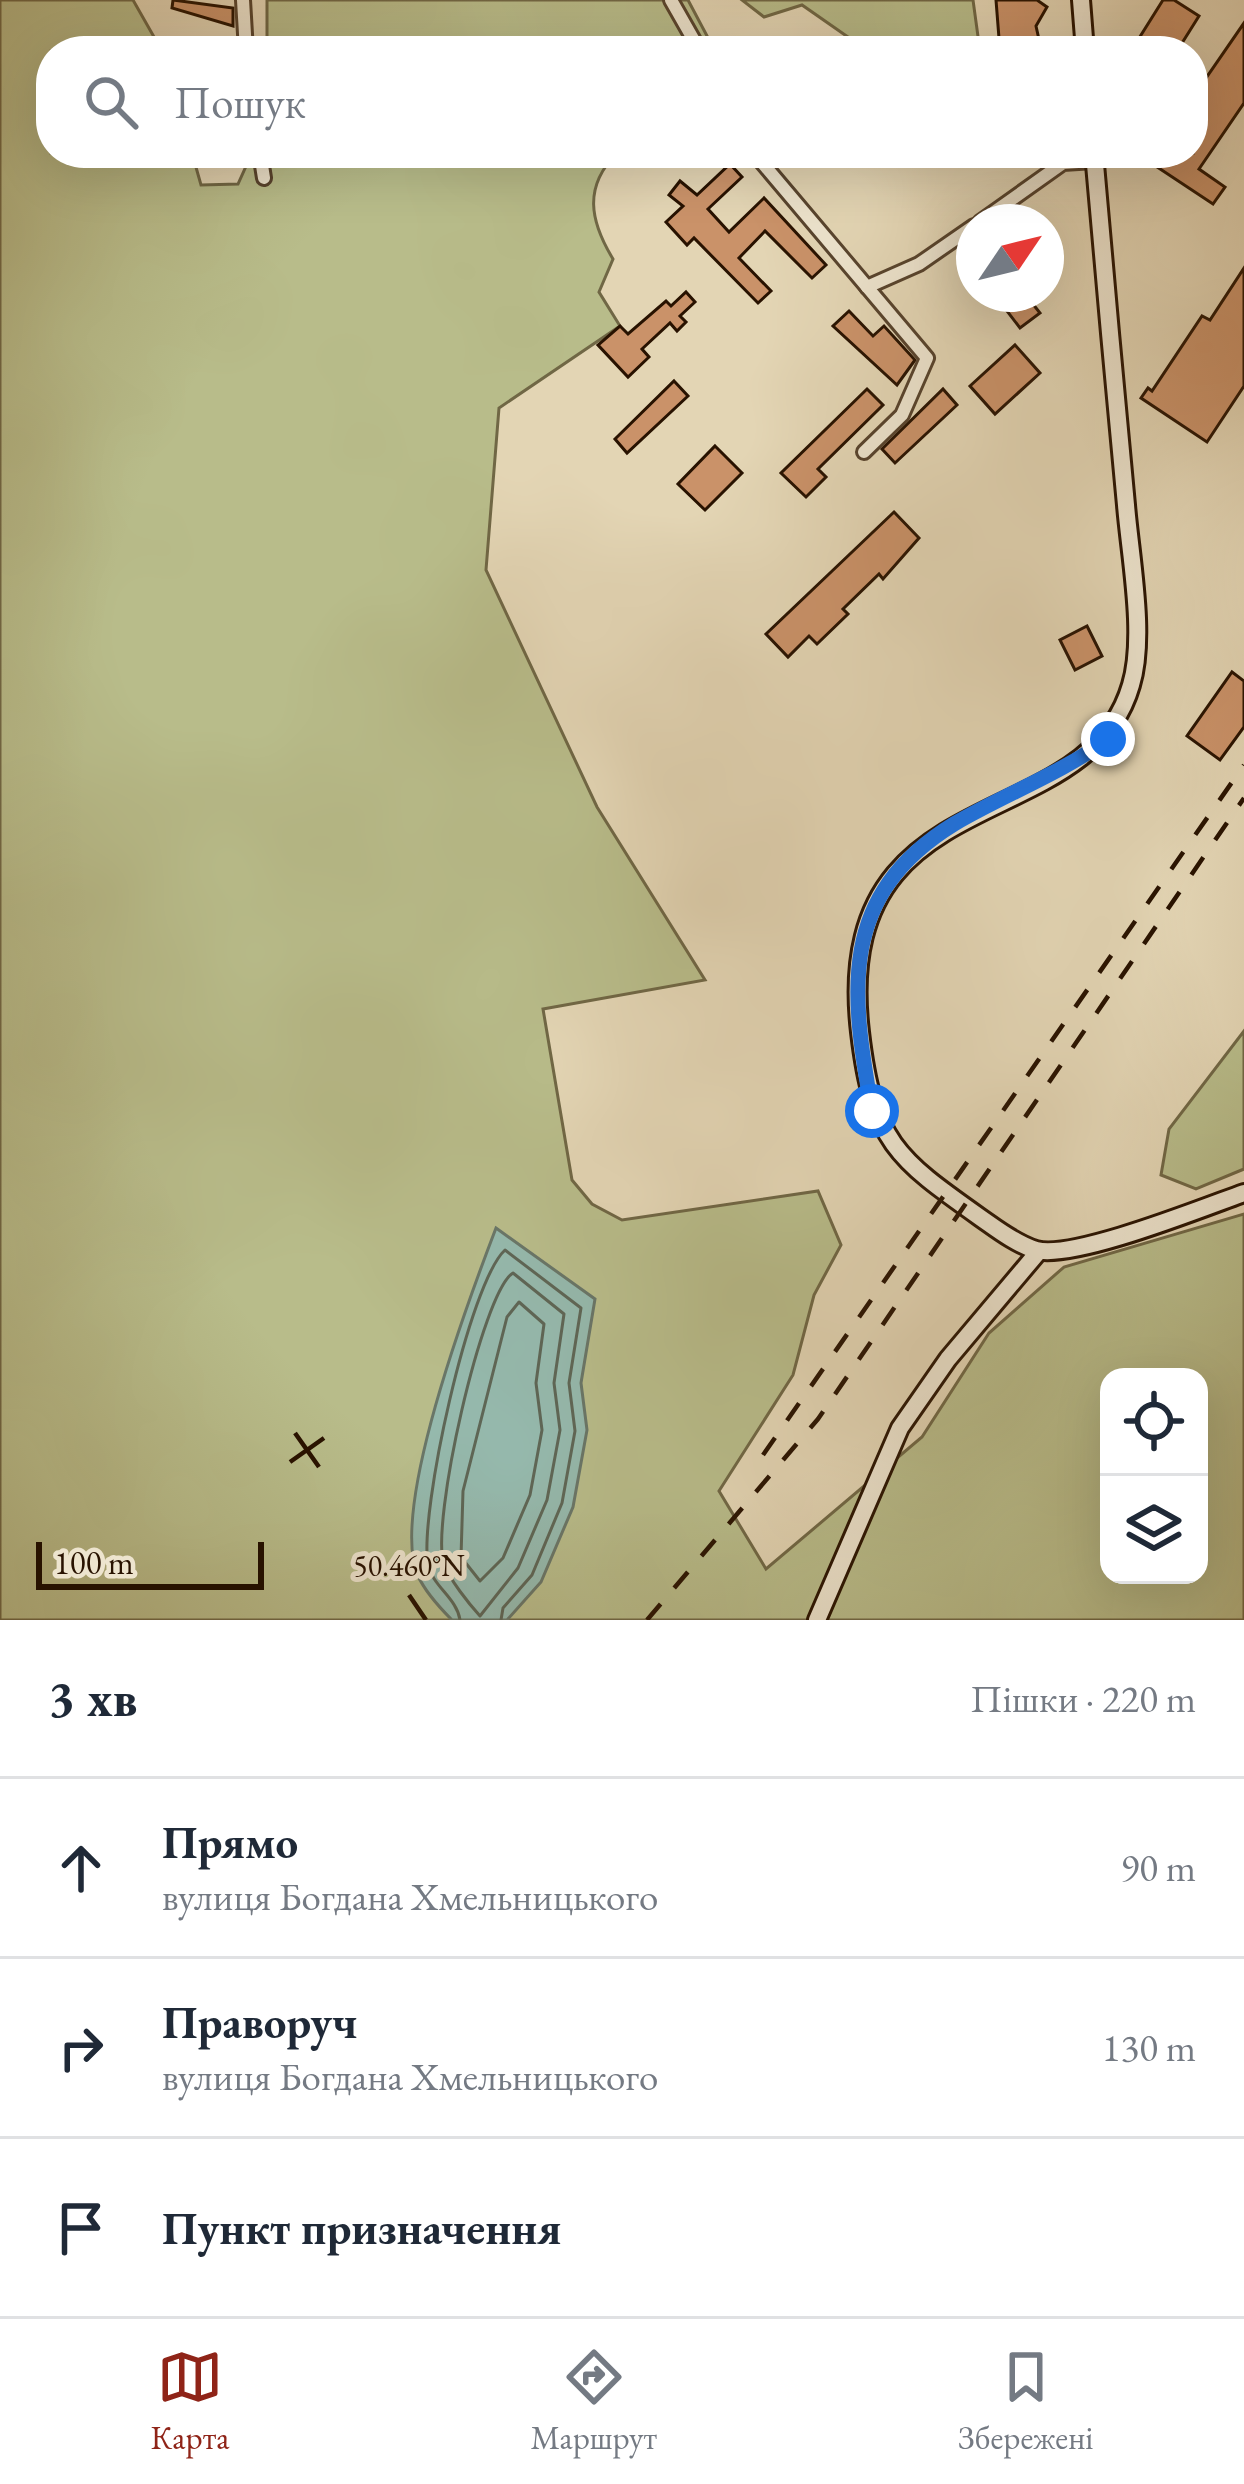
<!DOCTYPE html>
<html lang="uk">
<meta charset="utf-8">
<style>
body{margin:0;font-family:"EB Garamond",serif;background:#f6f6f7;color:#1f2937}
.controls{position:absolute;right:36px;bottom:36px;display:grid;overflow:hidden;border-radius:24px;box-shadow:0 12px 48px #0002}
.controls button{width:108px;height:108px;display:grid;place-items:center;padding:0;border:0;border-bottom:3px solid #e0e1e3;background:#fff;color:#1f2937;font:60px sans-serif}
.compass{position:absolute;left:956px;top:204px;width:108px;height:108px;border-radius:50%;background:#fff;box-shadow:0 12px 48px #0002;rotate:55deg}
.scale{position:absolute;left:36px;bottom:30px;width:228px;box-sizing:border-box;padding-left:12px;border:6px solid #281200;border-top:0;font-size:33px;line-height:42px;white-space:nowrap;color:#281200;-webkit-text-stroke:9px #ede4ce;paint-order:stroke}
.stop{position:absolute;width:36px;height:36px;margin:-27px;border:9px solid #1a73e8;border-radius:50%;background:#fff}
.stop.end{background:#1a73e8;border-color:#fff;box-shadow:0 3px 12px #0008}
.list{margin:0;padding:0;list-style:none}
h2{display:flex;justify-content:space-between;align-items:center;height:156px;margin:0;padding:0 48px;font-size:51px}
h2 small{font-size:39px;font-weight:400;color:#747a83}
.list li{display:grid;grid-template-columns:78px 1fr auto;gap:36px;align-items:center;box-sizing:border-box;height:180px;padding:0 48px;border-top:3px solid #e0e1e3}
.list b{display:block;font-size:45px;white-space:nowrap}
.list p{margin:0;font-size:39px;white-space:nowrap;color:#747a83}
.list em{font-size:39px;font-style:normal;color:#747a83}
.icon{flex:none;width:66px;height:66px;fill:none;stroke:currentColor;stroke-width:2;stroke-linecap:round;stroke-linejoin:round}
.map{position:relative;flex:none;width:1244px;height:1620px;overflow:hidden}
.search{position:absolute;background:#fff;box-shadow:0 12px 48px #0002;left:36px;right:36px;top:36px;height:132px;display:flex;align-items:center;gap:30px;box-sizing:border-box;padding:0 42px;border-radius:48px;color:#747a83;font-size:45px}
.sheet{height:696px;background:#fff}
nav{display:flex;justify-content:space-around;align-items:center;box-sizing:border-box;height:168px;border-top:3px solid #e0e1e3;background:#fff;font-size:33px;color:#747a83}
nav a{display:grid;justify-items:center;gap:6px}
nav .on{color:#8f2418}
.map>svg:first-child{display:block}
</style>
<div class="map">
<svg width="1244" height="1620" viewBox="0 0 1244 1620">
<rect width="100%" height="100%" fill="#e3d5b4"/>
<filter id="stains"><feTurbulence type="fractalNoise" baseFrequency=".00167" numOctaves="4"/><feColorMatrix values="0 0 0 0 .2 0 0 0 0 .09 0 0 0 0 .02 0 0 0 .5 -.17"/></filter>
<radialGradient id="worn" r=".72"><stop offset=".6" stop-color="#630" stop-opacity="0"/><stop offset="1" stop-color="#630" stop-opacity=".3"/></radialGradient>
<g fill="#b8bc8a" stroke="#706745" stroke-width="3" fill-rule="evenodd">
<path d="M 0,0 L 133,0 L 162,51 L 51,51 L 51,153 L 192,153 L 201,185 L 238,184 L 252,153 L 617,153 C 583,187 590,221 613,259 L 599,292 L 620,326 L 499,408 L 486,570 L 597,807 L 705,980 L 543,1009 L 572,1180 L 592,1204 L 622,1220 L 818,1191 L 841,1245 L 814,1295 L 793,1375 L 719,1491 L 766,1569 L 922,1437 L 989,1333 L 1064,1267 L 1244,1214 L 1244,1620 L 0,1620 ZM 1109,1377 L 1199,1377 L 1199,1575 L 1109,1575 Z"/>
<path d="M 267,0 L 688,0 L 715,51 L 267,51 Z"/>
<path d="M 742,0 L 973,0 L 980,51 L 868,51 L 802,5 L 764,17 Z"/>
<path d="M 1244,1031 L 1244,1169 L 1196,1189 L 1161,1175 L 1169,1129 Z"/>
</g>
<path fill="#95b9ad" stroke="#697668" stroke-width="3" d="M 496,1228 L 595,1299 L 581,1383 L 587,1430 L 573,1507 L 541,1582 L 507,1620 L 452,1620 C 441,1609 425,1591 418,1576 C 389,1510 470,1296 496,1228 Z"/>
<g fill="none" stroke-linecap="round" stroke-linejoin="round">
<g stroke="#5e6656" stroke-width="3">
<path d="M 513,1273 L 564,1314 L 554,1383 L 560,1430 L 547,1500 L 518,1568 L 480,1616 C 470,1605 449,1579 444,1564 C 430,1525 482,1292 513,1273 Z"/>
<path d="M 519,1302 L 544,1324 L 536,1383 L 542,1430 L 530,1495 L 503,1558 L 480,1581 L 461,1557 L 463,1491 L 507,1317 Z"/>
<path d="M 460,1620 C 457,1598 432,1586 428,1564 C 419,1513 469,1283 505,1250 L 581,1308 L 569,1383 L 575,1431 L 562,1503 L 532,1575 L 503,1608 L 501,1620"/>
</g>
</g>
<g fill="#ca9269" stroke="#281200" stroke-width="3">
<path d="M 173,0 L 233,8 L 233,26 L 172,8 Z"/>
<path d="M 996,0 L 1037,0 L 1047,7 L 1036,26 L 1040,44 L 1000,51 Z"/>
<path d="M 1163,0 L 1174,0 L 1199,16 L 1177,51 L 1131,51 Z"/>
<path d="M 1244,23 L 1244,103 L 1199,169 L 1225,187 L 1213,204 L 1136,153 L 1193,153 L 1193,97 Z"/>
<path d="M 730,164 L 742,177 L 708,209 L 729,232 L 764,198 L 826,265 L 812,278 L 765,231 L 739,258 L 771,291 L 758,303 L 694,238 L 687,245 L 666,222 L 683,206 L 669,195 L 680,181 L 697,195 Z"/>
<path d="M 1244,268 L 1244,386 L 1207,442 L 1141,398 L 1148,388 L 1152,391 L 1202,316 L 1210,320 Z"/>
<path d="M 686,292 L 695,302 L 680,316 L 686,322 L 677,331 L 670,323 L 642,349 L 649,357 L 628,377 L 598,345 L 620,326 L 628,334 L 666,301 L 671,306 Z"/>
<path d="M 994,294 L 1025,294 L 1040,313 L 1020,328 Z"/>
<path d="M 849,311 L 873,336 L 884,326 L 915,360 L 897,385 L 833,326 Z"/>
<path d="M 1015,345 L 1040,373 L 995,414 L 970,386 Z"/>
<path d="M 674,381 L 688,396 L 627,453 L 615,439 Z"/>
<path d="M 867,389 L 883,405 L 818,469 L 826,477 L 806,497 L 781,473 Z"/>
<path d="M 943,389 L 957,405 L 895,463 L 882,449 Z"/>
<path d="M 715,446 L 742,473 L 705,510 L 678,484 Z"/>
<path d="M 894,512 L 919,538 L 883,579 L 879,574 L 843,609 L 848,614 L 817,644 L 809,636 L 788,657 L 766,634 Z"/>
<path d="M 1087,626 L 1102,656 L 1075,670 L 1060,640 Z"/>
<path d="M 1232,672 L 1244,681 L 1244,727 L 1220,760 L 1187,736 Z"/>
</g>
<g fill="none" stroke-linecap="round" stroke-linejoin="round">
<g stroke="#57432d" stroke-width="18">
<g id="street">
<path d="M 243,0 L 246,51"/>
<path d="M 671,0 L 700,51"/>
<path d="M 260,153 L 264,178"/>
<path d="M 754,153 L 927,358 L 902,415 L 864,452"/>
<path d="M 980,222 L 1063,163 L 1094,161"/>
<path d="M 867,287 L 919,264 L 974,226"/>
</g>
</g>
<g stroke="#281200" stroke-width="22">
<g id="secondary">
<path d="M 1081,0 L 1085,51"/>
<path d="M 1094,153 C 1104,270 1115,388 1126,505 C 1130,556 1146,636 1131,685 C 1086,841 830,772 860,1032 C 873,1145 899,1160 988,1223 C 1002,1233 1019,1245 1036,1250 C 1073,1260 1202,1208 1244,1193"/>
<path d="M 817,1620 L 900,1428 L 948,1359 L 1039,1251"/>
</g>
</g>
<use href="#street" stroke="#ede4ce" stroke-width="12"/>
<use href="#secondary" stroke="#ede4ce" stroke-width="16"/>
<g stroke="#281200" stroke-width="4.5" stroke-dasharray="21 21" stroke-linecap="butt">
<path d="M 763,1455 L 1244,765"/>
<path d="M 647,1620 L 818,1419 L 1244,798"/>
</g>
</g>
<g fill="none" stroke-linecap="round" stroke-linejoin="round">
<path stroke="#1a73e8" stroke-width="15" d="M 872,1111 C 851,993 837,896 954,824 C 1005,794 1060,774 1108,739"/>
</g>
<path fill="none" stroke="#281200" stroke-width="4.5" d="M 295,1433 L 319,1467M 290,1462 L 324,1438M 409,1595 L 426,1620"/>
<g font-size="30" text-anchor="middle" fill="#281200" stroke="#ede4ce" stroke-width="10" stroke-linejoin="round" paint-order="stroke">
<text x="409" y="1576">50.460°N</text>
</g>
<rect width="100%" height="100%" filter="url(#stains)"/>
<rect width="100%" height="100%" fill="url(#worn)"/>
</svg>
<div class="controls">
<button><svg class="icon" aria-label="locate" viewBox="0 0 24 24"><circle cx="12" cy="12" r="6"/><path d="M12 2v4M12 18v4M2 12h4M18 12h4"/></svg></button>
<button><svg class="icon" aria-label="layers" viewBox="0 0 24 24"><path d="M12 4l9 5-9 5-9-5zM3 14l9 5 9-5"/></svg></button>
</div>
<svg class="compass" viewBox="-18 -18 36 36"><path d="M0-13l5 13h-10z" fill="#e53935"/><path d="M0 13l5-13h-10z" fill="#747a83"/></svg>
<div class="scale">100 m</div>
<div class="stop" style="left:872px;top:1111px"></div>
<div class="stop end" style="left:1108px;top:739px"></div>
<div class="search"><svg class="icon" aria-label="search" viewBox="0 0 24 24"><circle cx="10" cy="10" r="6"/><path d="M15 15l6 6"/></svg>Пошук</div>
</div>
<section class="sheet">
<h2>3 хв<small>Пішки · 220 m</small></h2>
<ul class="list">
<li><svg class="icon" aria-label="ahead" viewBox="0 0 24 24"><path d="M12 20V5M6 11l6-6 6 6"/></svg><div><b>Прямо</b><p>вулиця Богдана Хмельницького</p></div><em>90 m</em></li>
<li><svg class="icon" aria-label="right" viewBox="0 0 24 24"><path d="M7 20v-9h11M14 6l5 5-5 5"/></svg><div><b>Праворуч</b><p>вулиця Богдана Хмельницького</p></div><em>130 m</em></li>
<li><svg class="icon" aria-label="arrive" viewBox="0 0 24 24"><path d="M6 21V4h12l-3 4 3 4H6"/></svg><div><b>Пункт призначення</b></div></li>
</ul>
</section>
<nav>
<a class="on"><svg class="icon" aria-label="map" viewBox="0 0 24 24"><path d="M3 6l6-2 6 2 6-2v14l-6 2-6-2-6 2zM9 4v14M15 6v14"/></svg>Карта</a>
<a><svg class="icon" aria-label="directions" viewBox="0 0 24 24"><path d="M12 3l9 9-9 9-9-9zM9 14v-3h6M13 9l2 2-2 2"/></svg>Маршрут</a>
<a><svg class="icon" aria-label="saved" viewBox="0 0 24 24"><path d="M7 4h10v16l-5-4-5 4z"/></svg>Збережені</a>
</nav>
